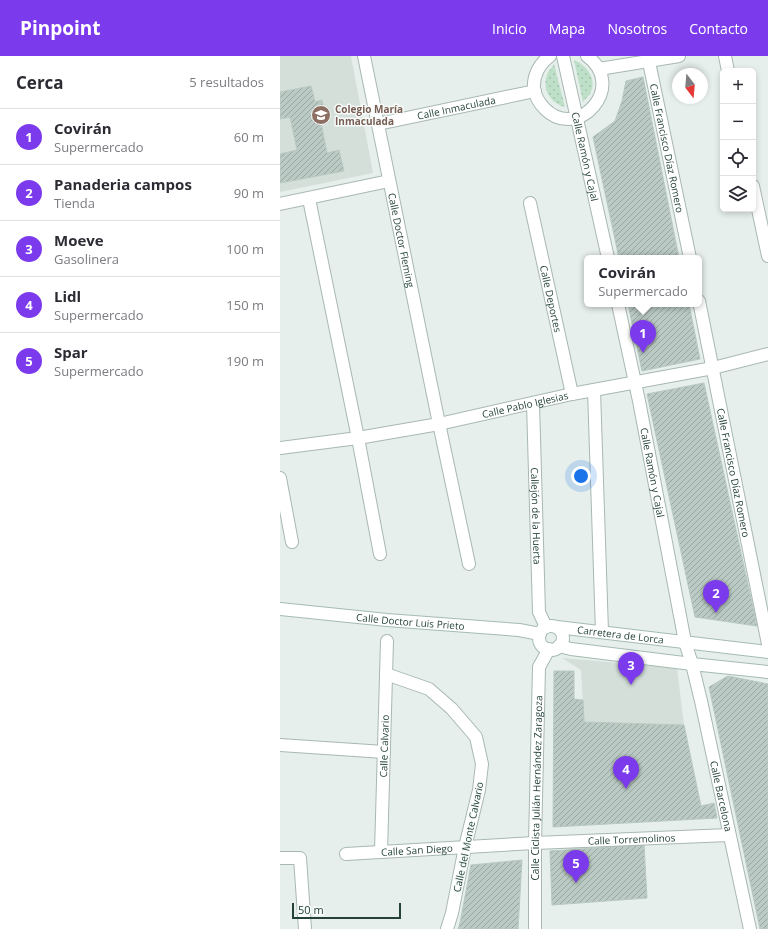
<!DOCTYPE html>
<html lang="es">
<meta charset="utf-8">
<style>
body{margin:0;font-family:"Open Sans",sans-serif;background:#f7f7f7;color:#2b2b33}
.controls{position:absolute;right:12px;top:12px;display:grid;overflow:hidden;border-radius:6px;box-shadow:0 2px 6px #0003}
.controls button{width:36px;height:36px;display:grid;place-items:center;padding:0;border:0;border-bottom:1px solid #e1e1e2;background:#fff;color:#2b2b33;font:20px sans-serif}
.compass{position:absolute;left:392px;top:12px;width:36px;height:36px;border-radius:50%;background:#fff;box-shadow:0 2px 6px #0003;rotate:164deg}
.scale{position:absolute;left:12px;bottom:10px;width:109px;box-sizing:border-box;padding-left:4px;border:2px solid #24423a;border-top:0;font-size:11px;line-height:14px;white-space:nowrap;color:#24423a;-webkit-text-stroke:3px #f7fbf9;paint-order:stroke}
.you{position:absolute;left:301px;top:420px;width:14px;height:14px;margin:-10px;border:3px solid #fff;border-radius:50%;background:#1a73e8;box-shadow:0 0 0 6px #1a73e833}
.badge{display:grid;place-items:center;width:26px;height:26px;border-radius:50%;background:#7c3aed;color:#fff;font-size:13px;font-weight:700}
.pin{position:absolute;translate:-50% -33px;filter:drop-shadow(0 1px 2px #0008)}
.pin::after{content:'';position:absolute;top:21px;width:14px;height:12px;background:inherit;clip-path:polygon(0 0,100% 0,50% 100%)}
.popup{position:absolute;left:304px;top:199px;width:118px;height:52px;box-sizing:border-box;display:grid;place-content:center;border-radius:6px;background:#fff;filter:drop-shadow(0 1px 3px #0005);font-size:13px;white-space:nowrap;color:#7c7c81}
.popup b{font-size:15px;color:#2b2b33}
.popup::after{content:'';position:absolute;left:50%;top:100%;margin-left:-8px;border:8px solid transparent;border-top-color:#fff}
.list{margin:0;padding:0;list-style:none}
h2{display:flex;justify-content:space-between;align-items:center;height:52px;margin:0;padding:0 16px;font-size:17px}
h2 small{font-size:13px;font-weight:400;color:#7c7c81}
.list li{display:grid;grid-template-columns:26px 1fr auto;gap:12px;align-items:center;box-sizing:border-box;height:56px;padding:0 16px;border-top:1px solid #e1e1e2}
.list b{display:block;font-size:15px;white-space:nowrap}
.list p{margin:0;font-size:13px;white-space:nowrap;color:#7c7c81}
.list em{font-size:13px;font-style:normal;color:#7c7c81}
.icon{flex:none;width:22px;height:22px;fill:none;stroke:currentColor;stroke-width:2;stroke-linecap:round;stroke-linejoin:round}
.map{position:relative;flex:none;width:488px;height:873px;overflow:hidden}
header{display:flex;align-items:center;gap:24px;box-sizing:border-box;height:56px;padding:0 20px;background:#7c3aed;color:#fff}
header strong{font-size:19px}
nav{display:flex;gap:22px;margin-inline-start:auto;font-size:14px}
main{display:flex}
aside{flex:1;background:#fff}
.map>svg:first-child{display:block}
</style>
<header>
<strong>Pinpoint</strong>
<nav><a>Inicio</a><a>Mapa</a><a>Nosotros</a><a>Contacto</a></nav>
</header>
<main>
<aside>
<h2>Cerca<small>5 resultados</small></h2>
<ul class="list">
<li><span class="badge">1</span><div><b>Covirán</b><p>Supermercado</p></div><em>60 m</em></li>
<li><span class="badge">2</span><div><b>Panaderia campos</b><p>Tienda</p></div><em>90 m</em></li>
<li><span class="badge">3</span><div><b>Moeve</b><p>Gasolinera</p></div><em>100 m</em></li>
<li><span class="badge">4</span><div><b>Lidl</b><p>Supermercado</p></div><em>150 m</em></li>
<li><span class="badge">5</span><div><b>Spar</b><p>Supermercado</p></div><em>190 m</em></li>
</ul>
</aside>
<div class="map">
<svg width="488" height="873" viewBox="0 0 488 873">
<defs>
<pattern id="park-dots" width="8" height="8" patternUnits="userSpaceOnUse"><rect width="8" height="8" fill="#bfe0c8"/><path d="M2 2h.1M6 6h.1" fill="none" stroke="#a4c1ad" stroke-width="1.8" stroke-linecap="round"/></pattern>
<pattern id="building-hatch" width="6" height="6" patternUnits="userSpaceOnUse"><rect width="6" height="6" fill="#bbcac4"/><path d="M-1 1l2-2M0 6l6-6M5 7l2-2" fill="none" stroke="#98a6a0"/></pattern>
</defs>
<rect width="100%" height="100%" fill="#e6efeb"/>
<g fill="#d4dfda">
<path d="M 0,0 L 71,0 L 93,117 L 0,136 Z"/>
<path d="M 282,602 L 397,612 L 404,669 L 304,666 L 301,614 Z"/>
</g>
<g fill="url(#park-dots)">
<path d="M 294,4 C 307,9 318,24 310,38 C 308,41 305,43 303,46 Z"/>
<path d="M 274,8 L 285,51 C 270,47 262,33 267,19 C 268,15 272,12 274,8 Z"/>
</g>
<g fill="url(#building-hatch)" stroke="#b8c9c2">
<path d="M 363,21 L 399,202 L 339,202 L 313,81 L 335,65 L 342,45 L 346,25 Z"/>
<path d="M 31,30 L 35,46 L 42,44 L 46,66 L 41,67 L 47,97 L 59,94 L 64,115 L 0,127 L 0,98 L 17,94 L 10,61 L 0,63 L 0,36 Z"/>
<path d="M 348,248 L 409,248 L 420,303 L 362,315 Z"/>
<path d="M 424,327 L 477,570 L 415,561 L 367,338 Z"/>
<path d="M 274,615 L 294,615 L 294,643 L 303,644 L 304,666 L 404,669 L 421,750 L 434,747 L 437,762 L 273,771 Z"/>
<path d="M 448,620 L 488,628 L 488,873 L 480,873 L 429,631 Z"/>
<path d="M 364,789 L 367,842 L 272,849 L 270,795 Z"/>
<path d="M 242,804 L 238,873 L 178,873 L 180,867 L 191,809 Z"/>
</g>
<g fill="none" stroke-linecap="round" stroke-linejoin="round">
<g stroke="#a8b8b2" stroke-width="14">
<g id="street">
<path id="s1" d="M 84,0 L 157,358 L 189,508"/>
<path d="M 270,0 C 260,7 253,19 254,32 C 255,40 259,47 265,53 C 298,86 348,30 307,0"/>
<path id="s2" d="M 283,0 L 328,202"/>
<path d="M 445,0 L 448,15"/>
<path id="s3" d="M 369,6 L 410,202"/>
<path d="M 319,13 L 399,0"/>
<path id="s4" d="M 98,68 L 255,35"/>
<path d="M 473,130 L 488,200"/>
<path d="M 29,143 L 78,382 L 100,498"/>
<path id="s5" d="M 250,147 L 292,338"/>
<path d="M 0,148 L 109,125"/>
<path id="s6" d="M 419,245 L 488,588"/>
<path id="s7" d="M 338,248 L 359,345 L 405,586 L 412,608 L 421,645 L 470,873"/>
<path d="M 314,334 L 322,576"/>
<path id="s8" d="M 253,347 L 259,556 L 266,571"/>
<path id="s9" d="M 0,392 L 78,382 L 159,368 L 292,338 L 433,312 L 488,298"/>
<path d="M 0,422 L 12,486"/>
<path d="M 106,618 L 149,633 L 172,653 L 196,681 L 202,708 L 199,734 L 185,791 L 172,857 L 167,873"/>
<path d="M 0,689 L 104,696"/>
<path id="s10" d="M 101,796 L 107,585"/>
<path id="s11" d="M 66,798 L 255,787 L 449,779"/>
<path d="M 0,802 L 20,802 L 25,873"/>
<path id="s12" d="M 255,873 L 255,787 L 259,611 L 269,593"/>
</g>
</g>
<g stroke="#a4bbb3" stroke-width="14">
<g id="secondary">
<path id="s13" d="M 0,553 L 107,564 L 239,574 L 260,578"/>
<circle cx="271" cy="582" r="12"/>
<path id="s14" d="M 277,571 L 488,596"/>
<path d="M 279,590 L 291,593 L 412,608 L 488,616"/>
</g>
</g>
<use href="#street" stroke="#fff" stroke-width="12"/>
<use href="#secondary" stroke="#fff" stroke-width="12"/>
</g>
<defs>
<g id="school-disc" transform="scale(1)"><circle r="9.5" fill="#8d6e63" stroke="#f7fbf9"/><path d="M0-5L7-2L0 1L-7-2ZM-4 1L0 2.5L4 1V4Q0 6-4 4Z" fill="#fff"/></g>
</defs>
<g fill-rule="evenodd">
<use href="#school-disc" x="41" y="59"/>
</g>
<g text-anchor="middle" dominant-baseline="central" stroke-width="3" stroke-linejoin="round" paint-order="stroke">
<g font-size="10" fill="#24423a" stroke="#f7fbf9">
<text stroke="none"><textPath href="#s4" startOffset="80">Calle Inmaculada</textPath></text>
<text stroke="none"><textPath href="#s3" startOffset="88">Calle Francisco Díaz Romero</textPath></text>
<text stroke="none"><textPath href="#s2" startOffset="103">Calle Ramón y Cajal</textPath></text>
<text stroke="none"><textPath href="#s1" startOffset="188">Calle Doctor Fleming</textPath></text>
<text stroke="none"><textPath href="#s5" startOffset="98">Calle Deportes</textPath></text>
<text stroke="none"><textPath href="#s9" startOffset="249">Calle Pablo Iglesias</textPath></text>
<text stroke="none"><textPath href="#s6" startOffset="175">Calle Francisco Díaz Romero</textPath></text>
<text stroke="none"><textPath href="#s7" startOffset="172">Calle Ramón y Cajal</textPath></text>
<text stroke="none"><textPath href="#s8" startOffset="113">Callejón de la Huerta</textPath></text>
<text stroke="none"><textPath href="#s13" startOffset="131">Calle Doctor Luis Prieto</textPath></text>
<text stroke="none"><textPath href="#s14" startOffset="64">Carretera de Lorca</textPath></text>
<text stroke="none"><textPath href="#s10" startOffset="106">Calle Calvario</textPath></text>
<text stroke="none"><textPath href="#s12" startOffset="141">Calle Ciclista Julián Hernández Zaragoza</textPath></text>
<text stroke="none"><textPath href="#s7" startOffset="503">Calle Barcelona</textPath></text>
<text transform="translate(188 781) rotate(-78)">Calle del Monte Calvario</text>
<text stroke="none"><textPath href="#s11" startOffset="286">Calle Torremolinos</textPath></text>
<text stroke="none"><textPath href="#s11" startOffset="71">Calle San Diego</textPath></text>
</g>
<g font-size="10" font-weight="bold" fill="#785e54" stroke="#f7fbf9" text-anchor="start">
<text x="55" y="53">Colegio María<tspan x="55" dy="12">Inmaculada</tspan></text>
</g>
</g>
</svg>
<div class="controls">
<button>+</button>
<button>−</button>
<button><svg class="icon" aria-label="locate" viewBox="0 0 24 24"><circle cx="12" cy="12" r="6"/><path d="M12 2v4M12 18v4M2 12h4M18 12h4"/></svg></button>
<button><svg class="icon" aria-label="layers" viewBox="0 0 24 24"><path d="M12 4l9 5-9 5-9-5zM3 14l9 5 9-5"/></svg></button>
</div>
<svg class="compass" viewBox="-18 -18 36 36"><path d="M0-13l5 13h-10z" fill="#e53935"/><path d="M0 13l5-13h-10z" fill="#7c7c81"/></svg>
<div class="scale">50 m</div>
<div class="you"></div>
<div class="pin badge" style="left:363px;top:297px">1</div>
<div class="popup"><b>Covirán</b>Supermercado</div>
<div class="pin badge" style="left:436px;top:557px">2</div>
<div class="pin badge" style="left:351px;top:629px">3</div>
<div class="pin badge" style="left:346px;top:733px">4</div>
<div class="pin badge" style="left:296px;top:827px">5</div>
</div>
</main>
